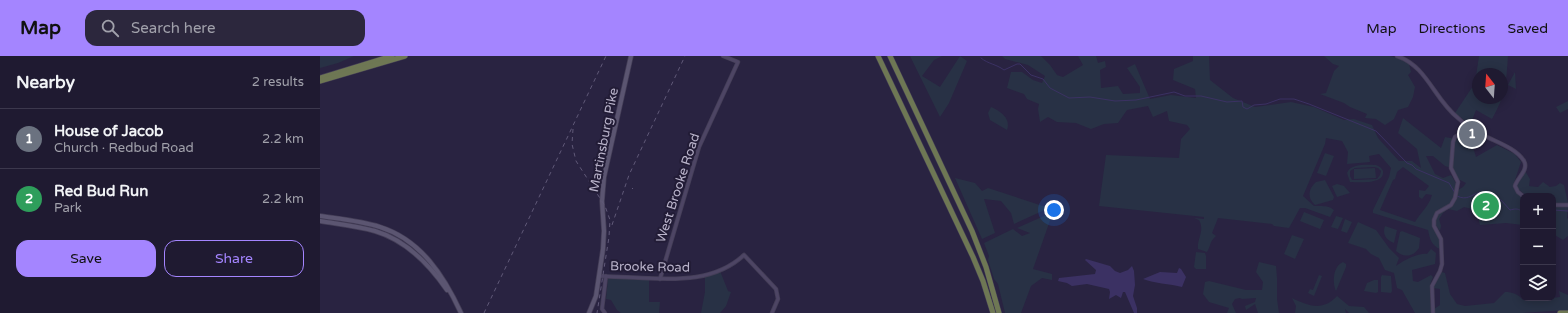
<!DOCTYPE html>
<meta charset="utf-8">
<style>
body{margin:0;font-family:"Varela Round",sans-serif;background:#2c273d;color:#f1f3f6}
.controls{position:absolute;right:12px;bottom:12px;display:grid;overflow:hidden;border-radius:8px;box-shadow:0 2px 10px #0003}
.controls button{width:36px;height:36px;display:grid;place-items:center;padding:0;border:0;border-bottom:1px solid #3c384d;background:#1f1a31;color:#f1f3f6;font:20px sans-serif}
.compass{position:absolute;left:1152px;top:12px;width:36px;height:36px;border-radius:50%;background:#1f1a31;box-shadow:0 2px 10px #0003;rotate:343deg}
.you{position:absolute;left:734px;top:154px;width:14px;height:14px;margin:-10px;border:3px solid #fff;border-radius:50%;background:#1a73e8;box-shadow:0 0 0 6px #1a73e833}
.badge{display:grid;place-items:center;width:26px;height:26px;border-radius:50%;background:#a485ff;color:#fff;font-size:13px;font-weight:700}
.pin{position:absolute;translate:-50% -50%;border:2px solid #fff;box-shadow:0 1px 4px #0006}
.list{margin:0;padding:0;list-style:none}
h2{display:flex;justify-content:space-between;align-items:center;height:52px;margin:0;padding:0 16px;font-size:17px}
h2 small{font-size:13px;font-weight:400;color:#a1a1ab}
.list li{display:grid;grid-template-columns:26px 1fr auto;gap:12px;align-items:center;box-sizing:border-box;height:60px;padding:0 16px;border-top:1px solid #3c384d}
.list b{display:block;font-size:15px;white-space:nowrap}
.list p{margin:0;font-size:13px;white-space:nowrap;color:#a1a1ab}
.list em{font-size:13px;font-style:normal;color:#a1a1ab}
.actions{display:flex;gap:8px;padding:12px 16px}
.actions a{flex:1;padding:9px 0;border:1px solid #a485ff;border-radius:12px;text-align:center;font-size:14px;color:#a485ff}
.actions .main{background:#a485ff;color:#111}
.icon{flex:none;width:22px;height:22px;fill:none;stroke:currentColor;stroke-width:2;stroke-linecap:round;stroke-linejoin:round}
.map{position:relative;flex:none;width:1248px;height:257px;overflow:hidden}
header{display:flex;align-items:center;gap:24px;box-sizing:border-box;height:56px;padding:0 20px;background:#a485ff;color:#111}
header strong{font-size:19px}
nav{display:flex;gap:22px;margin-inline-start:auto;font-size:14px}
.search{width:280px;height:36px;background:#2c273d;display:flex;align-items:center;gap:10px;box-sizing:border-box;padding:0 14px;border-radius:12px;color:#a1a1ab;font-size:15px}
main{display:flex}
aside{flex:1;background:#1f1a31}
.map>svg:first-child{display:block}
</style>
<header>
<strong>Map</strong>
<div class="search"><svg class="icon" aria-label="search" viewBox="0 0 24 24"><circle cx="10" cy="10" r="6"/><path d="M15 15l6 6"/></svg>Search here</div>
<nav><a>Map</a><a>Directions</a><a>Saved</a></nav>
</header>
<main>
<aside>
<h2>Nearby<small>2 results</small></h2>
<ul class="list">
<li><span class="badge" style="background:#6b7280">1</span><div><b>House of Jacob</b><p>Church · Redbud Road</p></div><em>2.2 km</em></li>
<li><span class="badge" style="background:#2e9e5b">2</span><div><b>Red Bud Run</b><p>Park</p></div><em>2.2 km</em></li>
</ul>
<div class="actions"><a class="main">Save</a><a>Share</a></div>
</aside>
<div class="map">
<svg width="1248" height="257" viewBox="0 0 1248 257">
<rect width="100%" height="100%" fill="#292341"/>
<g fill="#283145" fill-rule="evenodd">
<path d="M 0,0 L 34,0 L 18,7 L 0,12 Z"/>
<path d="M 590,0 L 622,0 L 614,4 L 602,20 L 620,31 L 640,0 L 647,5 L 629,47 L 620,61 Z"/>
<path d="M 682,0 L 721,0 L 730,9 L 737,19 L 743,21 L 763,9 L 758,0 L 776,0 L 778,7 L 785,5 L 786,11 L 780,14 L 781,32 L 798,30 L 803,38 L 820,37 L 820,31 L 807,12 L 815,8 L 830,43 L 851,39 L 876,42 L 875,33 L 853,24 L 854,13 L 873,5 L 873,0 L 889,0 L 890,24 L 913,42 L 935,51 L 971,46 L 994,51 L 1024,64 L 1034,63 L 1052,69 L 1058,82 L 1079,105 L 1092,105 L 1101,112 L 1097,93 L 1078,77 L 1083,62 L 1121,92 L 1125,81 L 1136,83 L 1148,75 L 1156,101 L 1177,89 L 1195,98 L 1201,106 L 1194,127 L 1195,134 L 1203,140 L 1203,169 L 1186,167 L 1160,169 L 1156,154 L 1144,151 L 1137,155 L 1128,153 L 1123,157 L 1119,163 L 1121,170 L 1120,175 L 1115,168 L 1118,158 L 1133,147 L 1138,134 L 1143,131 L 1146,127 L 1136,122 L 1132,112 L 1125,110 L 1113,100 L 1106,100 L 1115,118 L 1123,122 L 1131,119 L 1137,129 L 1132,146 L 1115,158 L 1113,164 L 1114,174 L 1119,179 L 1120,193 C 1111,189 1110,183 1108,174 L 1053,157 L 1053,154 L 1069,121 L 1071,112 L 1059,98 L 1049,100 L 1050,106 L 1027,108 L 1028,96 L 1022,85 L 1006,82 L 1005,88 L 983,140 L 994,150 C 1001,150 1009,149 1014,154 L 1010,161 L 985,152 L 980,152 L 969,172 L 954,170 L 952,168 L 898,162 L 892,177 L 896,180 C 889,186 891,190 887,196 L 878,193 C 877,182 885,175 879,164 L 874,162 L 884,163 L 884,161 L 779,150 L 786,99 L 859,102 L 861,83 L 870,73 L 867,69 L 849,65 L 847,55 L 833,61 L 828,50 L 807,54 L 798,67 L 784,68 L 771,73 L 756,67 L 737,66 L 728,61 L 720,66 L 718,53 L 719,48 L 707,43 L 704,38 L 687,32 L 691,16 L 702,16 L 713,24 L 722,27 L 725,20 L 708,9 L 685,3 ZM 1083,111 L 1109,130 L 1105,135 L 1099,134 L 1099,141 L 1102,143 L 1106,138 L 1112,139 C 1109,150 1101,156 1095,166 L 1060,154 L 1073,124 L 1075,123 L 1077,116 Z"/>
<path d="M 1004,0 L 1070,0 L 1081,3 L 1089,8 L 1091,16 L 1088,19 L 1095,31 L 1093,41 L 1088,51 L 1078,54 L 1074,63 L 1065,69 L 1056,63 L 1045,62 L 1047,58 L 1030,51 L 1024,47 L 1000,38 L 1006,37 L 1014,15 L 1019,10 L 1013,8 Z"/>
<path d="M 1159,0 L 1188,0 C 1186,28 1186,38 1172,63 L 1156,54 L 1150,69 L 1135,57 L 1155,27 ZM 1158,18 L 1182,18 L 1182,42 L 1158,42 Z"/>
<path d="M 1195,16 L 1196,33 L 1188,29 Z"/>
<path d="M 1248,45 L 1248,53 L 1240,57 L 1236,51 Z"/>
<path d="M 671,51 C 681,55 691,63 687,74 L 670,64 L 668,57 Z"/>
<path d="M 1005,97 L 1014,100 L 1006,120 L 997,117 Z"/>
<path d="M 1056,109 C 1059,110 1062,112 1063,115 C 1065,129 1038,126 1030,126 L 1027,117 C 1031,107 1047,109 1056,109 ZM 1054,111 L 1058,112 L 1061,115 L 1060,119 L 1057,123 L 1036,124 L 1032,124 L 1030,120 L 1030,115 L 1035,112 Z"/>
<path d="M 1055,112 L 1056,122 L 1034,123 L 1034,113 Z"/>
<path d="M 1205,115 L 1210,123 L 1209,130 L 1218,131 L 1223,126 L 1230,131 L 1236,130 L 1240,127 L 1244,129 L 1248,147 L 1233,147 L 1233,140 C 1218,140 1206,144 1196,130 Z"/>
<path d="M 635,122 L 655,127 L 662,135 L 668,132 L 729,152 L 694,168 L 691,157 L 681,145 L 664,143 L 675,177 L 662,183 Z"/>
<path d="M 1005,124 L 1014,141 L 1013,144 L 995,149 C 987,142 988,133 996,126 Z"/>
<path d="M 1017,128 L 1024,130 L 1030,137 L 1017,141 L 1012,130 Z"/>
<path d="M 1233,149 L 1248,149 L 1247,162 L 1248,163 L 1248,180 L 1243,184 L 1233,178 Z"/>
<path d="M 733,156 L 713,213 L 732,218 L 732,224 L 722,222 L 711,230 L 701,257 L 685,257 L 678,228 L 674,223 L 668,204 L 669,200 L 664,187 L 693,173 L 702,180 L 710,177 L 697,172 Z"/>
<path d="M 984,156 L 1004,164 L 1000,173 L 980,165 Z"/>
<path d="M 1016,160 L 1023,162 L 1018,173 L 1011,171 Z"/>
<path d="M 1025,163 L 1032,166 L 1027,177 L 1021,175 Z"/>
<path d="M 1038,166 L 1056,174 L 1069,192 L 1079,202 L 1076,210 C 1082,205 1100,196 1107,198 L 1111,193 L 1116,197 L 1115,208 L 1092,214 L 1093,225 L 1098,226 L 1111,219 L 1113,221 L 1110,229 L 1111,257 L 1095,257 L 1082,234 L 1077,232 L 1074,217 L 1065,214 L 1059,202 L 1051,198 L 1046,193 L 1028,187 Z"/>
<path d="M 1065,170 L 1077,174 L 1074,187 C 1066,184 1062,178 1065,170 Z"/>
<path d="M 1082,175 L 1100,182 L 1099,192 C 1093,201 1084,202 1076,195 L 1080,176 Z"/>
<path d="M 972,179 L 984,183 L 975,203 L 964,198 Z"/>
<path d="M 876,196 L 885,197 L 886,200 L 886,213 L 876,213 L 874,211 Z"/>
<path d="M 939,206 L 956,210 L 957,222 L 957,243 L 959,257 L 938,257 L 935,248 L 926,254 L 925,250 L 935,246 L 936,242 L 922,243 L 920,242 L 915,243 L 912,248 L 916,257 L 907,257 L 909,252 L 889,246 L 883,238 L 885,226 L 889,225 L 926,234 L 942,234 L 943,226 L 936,216 Z"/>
<path d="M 1023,206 L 1026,208 L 1026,211 L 1016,235 C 1012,227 1013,210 1023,206 Z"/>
<path d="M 400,215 L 408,235 L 411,236 L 406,250 L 400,257 L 381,257 L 385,236 L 385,220 Z"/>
<path d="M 1122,216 L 1125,217 L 1130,238 L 1137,248 L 1145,250 L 1174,247 L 1185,236 C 1192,236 1198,238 1203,244 L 1208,242 L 1223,243 L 1240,241 L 1239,235 L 1248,239 L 1248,254 L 1202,257 L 1115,257 L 1114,253 L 1120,249 L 1120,233 L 1113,232 L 1114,227 Z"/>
<path d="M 999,219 L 1002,220 L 994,240 L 988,237 L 990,233 L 993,234 Z"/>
<path d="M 1062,219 L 1071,220 L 1072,235 L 1071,237 L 1061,236 L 1061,221 Z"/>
<path d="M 291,221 L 329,223 L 329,246 L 340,246 L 339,257 L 301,257 L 297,254 L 291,244 L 286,243 L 288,223 Z"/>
<path d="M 1054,224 L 1058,224 L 1058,236 L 1056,237 L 1044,235 L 1047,227 Z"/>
<path d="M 1017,240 L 1029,250 L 1044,251 L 1049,257 L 1029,257 L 1025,253 L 1026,257 L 975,257 L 976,250 L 972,242 C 982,247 995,253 1006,248 C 1010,247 1014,243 1017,240 Z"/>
</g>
<g fill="#3b3163">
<path d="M 766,203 L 790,210 L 795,215 L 800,217 L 808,214 L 812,210 L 814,215 L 815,229 L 813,240 L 817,252 L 817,257 L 814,257 L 805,236 L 803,236 L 801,242 L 796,239 L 789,243 L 790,236 L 789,233 L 767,228 L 752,230 L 747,227 L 738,225 L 739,222 L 775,218 L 776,214 L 765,204 Z"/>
<path d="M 859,212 L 861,213 L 866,221 L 862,231 C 851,228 832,227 823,223 L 840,216 L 857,217 Z"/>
</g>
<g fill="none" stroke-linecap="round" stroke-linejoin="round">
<g stroke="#3b3163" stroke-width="1">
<path d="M 661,2 C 668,8 676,8 684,14 L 697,8 L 700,8 L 711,19 L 723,23 L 730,32 L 749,42 L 770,41 L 795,45 L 816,44 L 854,36 L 865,40 L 881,40 L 907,46 L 922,45 L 923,51 L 927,53 L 934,49 L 946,48 L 960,43 L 974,43 L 989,48 L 1056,75 L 1087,107 L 1092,109 L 1096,113 L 1129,127 L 1135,137"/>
<path d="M 1137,140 C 1147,145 1151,139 1160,136 L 1164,143 L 1170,142 L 1176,148 L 1179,144 L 1181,144 L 1190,154 C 1194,153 1198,152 1201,155 L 1203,154"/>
<path d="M 1233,154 L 1248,155"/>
</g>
<g stroke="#443e57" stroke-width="4.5">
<g id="secondary">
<path d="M 1077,0 C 1107,10 1114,43 1138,62 C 1145,69 1154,74 1163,79 C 1176,86 1196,92 1204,105 C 1209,114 1197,122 1195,130 L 1198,136 L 1203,140"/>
<path d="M 1233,149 L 1248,149"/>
<path d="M 279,220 C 294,221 308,221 322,222 C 358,224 396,225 424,199 L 456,233 L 458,243 L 452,257"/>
<path d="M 340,223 L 379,91 L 418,6 L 403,0"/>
<path d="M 285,257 L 282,253 L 286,220"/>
<path d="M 1113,257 L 1112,230 L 1120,215 L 1122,208 L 1121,183 L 1114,170 L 1114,164 L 1117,157 L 1131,149 L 1135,142 L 1138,126 L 1131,112 L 1133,86 L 1135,81 L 1145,75 L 1149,71"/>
</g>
</g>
<g stroke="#443e57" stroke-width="5.5">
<g id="primary">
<path d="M 0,160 C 20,163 41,165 60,171 C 101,184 124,220 141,257"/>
<path d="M 0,165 C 18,168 37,170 55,175 C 86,184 109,208 127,234"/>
<path d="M 269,257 L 276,240 L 283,193 L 284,175 L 282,145 L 284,121 L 311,0"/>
</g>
</g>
<g stroke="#423c55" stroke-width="6">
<g id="highway">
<path d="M 558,0 L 653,201 L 663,225 L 673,257"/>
<path d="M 570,0 L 652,175 L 666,211 L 679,257"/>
<path d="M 0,22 L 72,0"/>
<path d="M 0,25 L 85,0"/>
<path d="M 1240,257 L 1248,257"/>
</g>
</g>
<use href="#secondary" stroke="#4d4564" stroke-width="3"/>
<use href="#primary" stroke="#5b5571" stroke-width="4"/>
<use href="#highway" stroke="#6e7754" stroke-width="5"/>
<g stroke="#605978" stroke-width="1" stroke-dasharray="4 4" stroke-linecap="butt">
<path d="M 253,73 L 252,88 L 256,105 L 285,150 L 290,164 L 289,181 L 277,257"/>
<path d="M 312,133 L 313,132"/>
<path d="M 292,169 L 309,119 L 365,0"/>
<path d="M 164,257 L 286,0"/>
</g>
</g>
<g text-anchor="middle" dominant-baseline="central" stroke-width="4" stroke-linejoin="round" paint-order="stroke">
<g font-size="13" fill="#bab4cb" stroke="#221c36">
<text transform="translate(284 84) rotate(-79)">Martinsburg Pike</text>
<text transform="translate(358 132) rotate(-72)">West Brooke Road</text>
<text transform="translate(330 211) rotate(1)">Brooke Road</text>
</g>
</g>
</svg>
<div class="controls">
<button>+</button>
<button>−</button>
<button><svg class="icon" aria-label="layers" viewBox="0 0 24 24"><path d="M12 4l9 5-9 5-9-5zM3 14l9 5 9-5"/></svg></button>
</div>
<svg class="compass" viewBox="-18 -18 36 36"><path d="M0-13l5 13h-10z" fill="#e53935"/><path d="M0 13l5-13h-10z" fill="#a1a1ab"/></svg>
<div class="you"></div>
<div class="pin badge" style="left:1152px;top:78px;background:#6b7280">1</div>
<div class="pin badge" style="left:1166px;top:150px;background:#2e9e5b">2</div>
</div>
</main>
